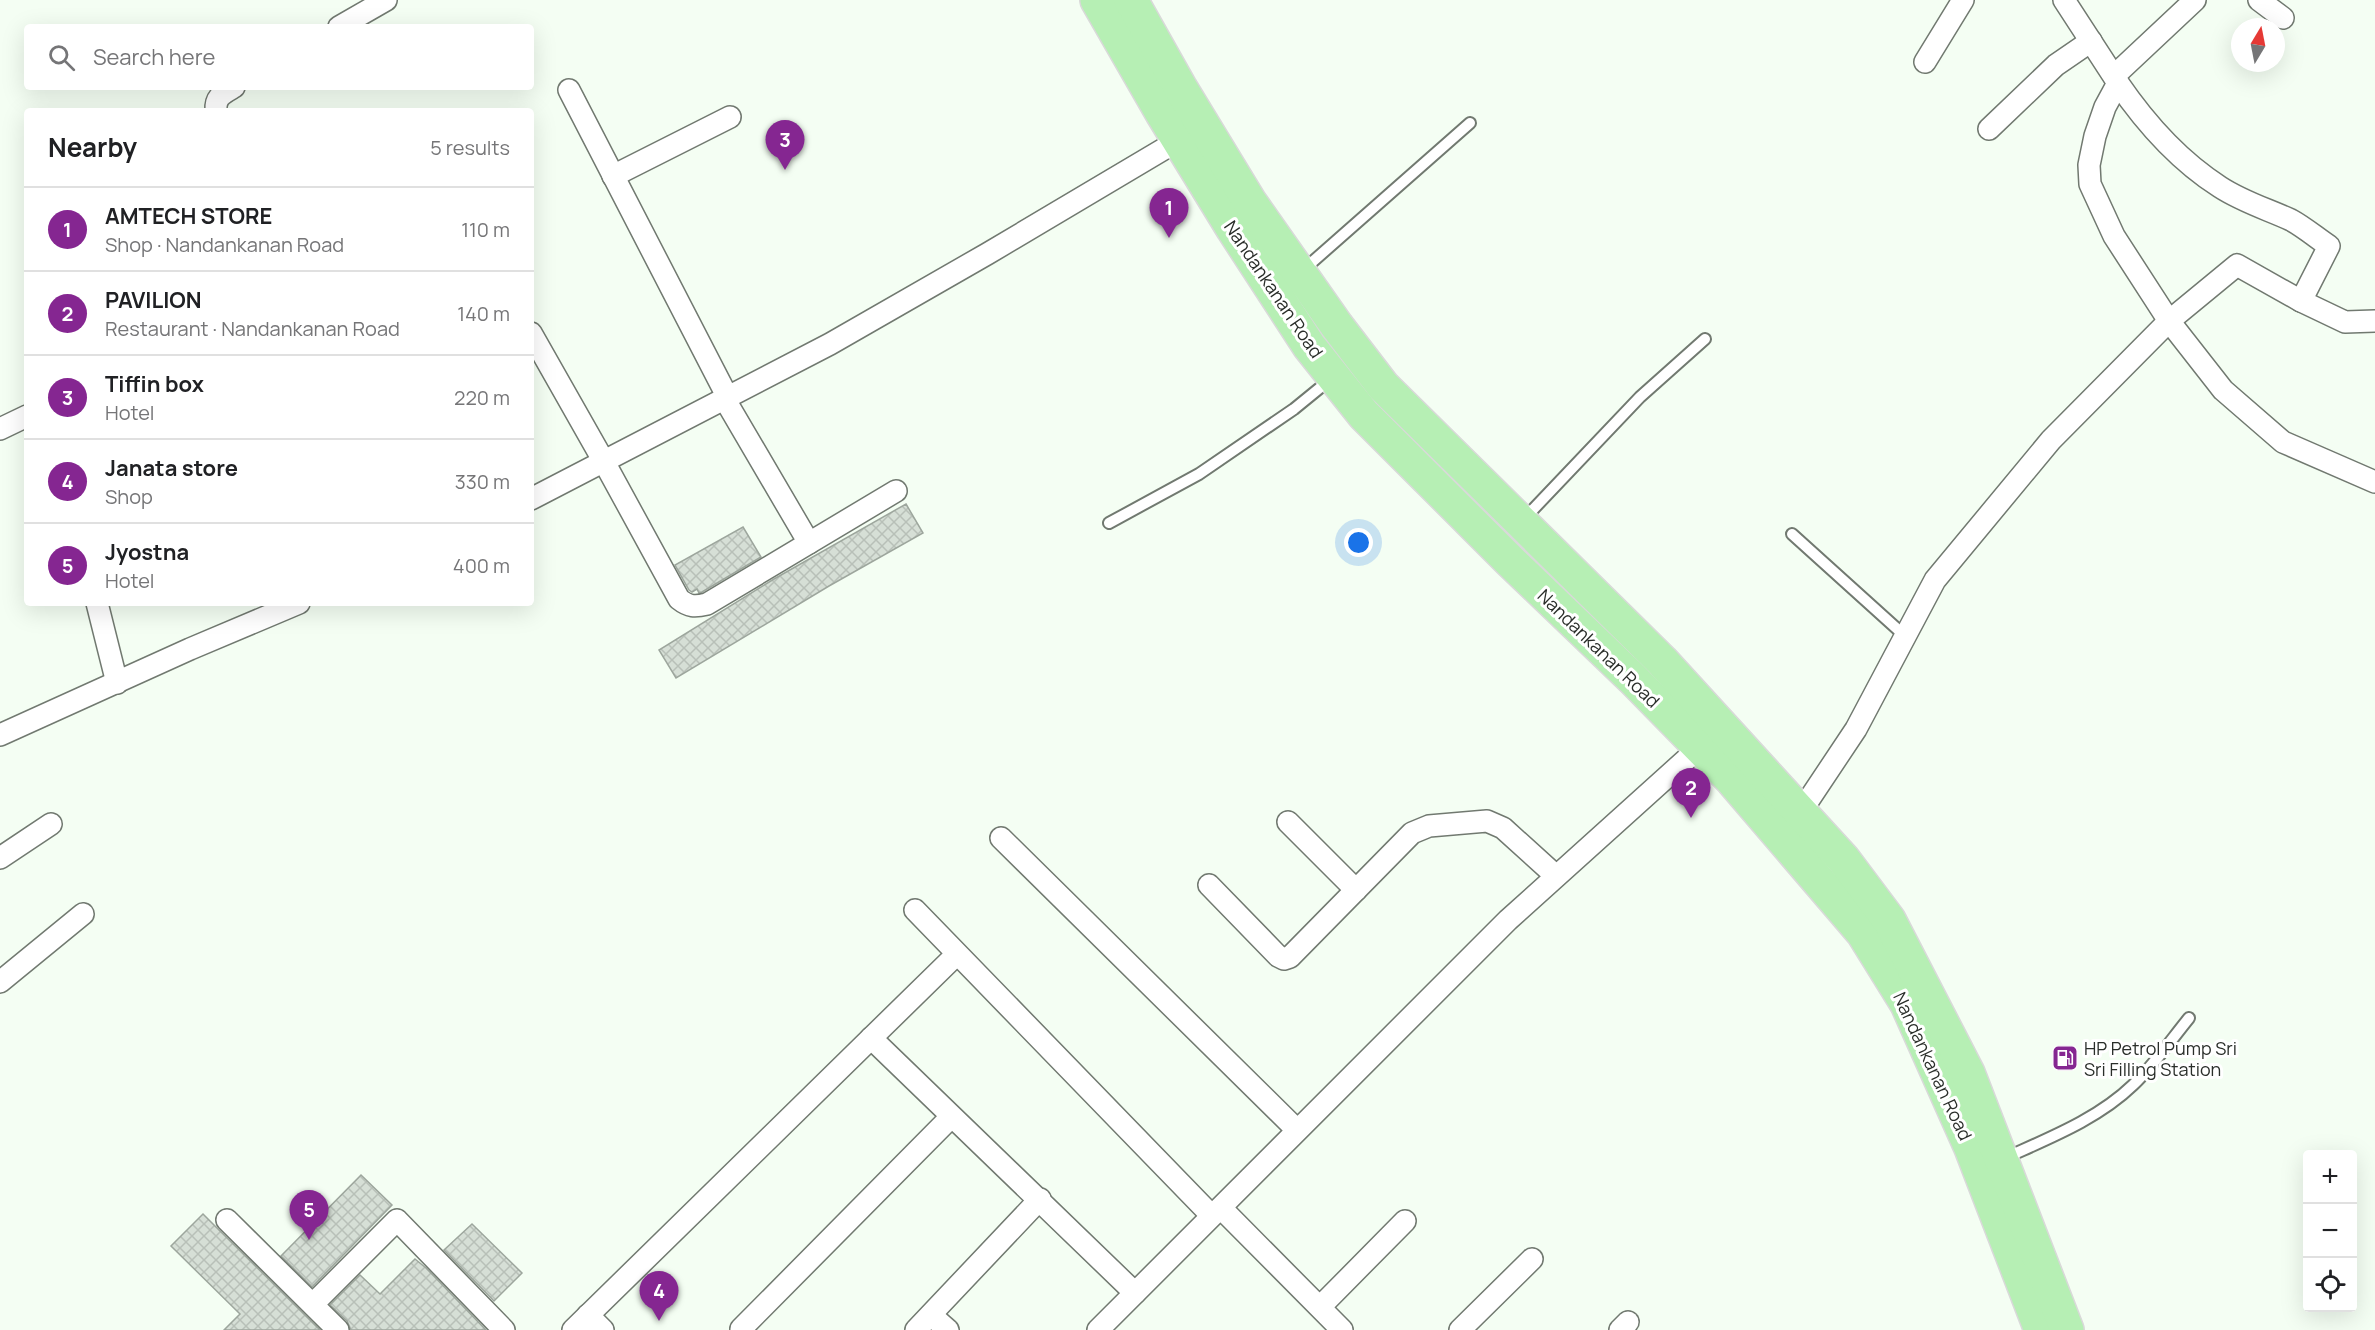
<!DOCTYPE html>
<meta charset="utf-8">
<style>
body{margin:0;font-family:Manrope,sans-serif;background:#f2f2f2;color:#202124}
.controls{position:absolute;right:18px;bottom:18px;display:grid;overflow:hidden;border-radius:6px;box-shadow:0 6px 24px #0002}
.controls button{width:54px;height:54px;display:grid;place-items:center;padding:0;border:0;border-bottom:2px solid #e0e0e0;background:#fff;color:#202124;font:30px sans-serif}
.compass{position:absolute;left:2231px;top:18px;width:54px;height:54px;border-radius:50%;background:#fff;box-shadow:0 6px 24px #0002;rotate:10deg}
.you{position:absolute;left:1359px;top:543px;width:21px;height:21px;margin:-15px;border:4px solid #fff;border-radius:50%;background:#1a73e8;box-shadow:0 0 0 9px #1a73e833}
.badge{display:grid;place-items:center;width:39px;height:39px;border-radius:50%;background:#852691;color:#fff;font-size:20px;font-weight:700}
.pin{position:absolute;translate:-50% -50px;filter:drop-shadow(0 2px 3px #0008)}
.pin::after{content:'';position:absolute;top:32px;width:21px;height:18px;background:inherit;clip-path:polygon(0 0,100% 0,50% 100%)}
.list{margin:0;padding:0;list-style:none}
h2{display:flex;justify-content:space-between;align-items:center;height:78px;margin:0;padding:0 24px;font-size:26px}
h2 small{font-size:20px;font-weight:400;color:#757577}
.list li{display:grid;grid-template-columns:39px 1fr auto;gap:18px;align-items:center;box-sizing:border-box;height:84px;padding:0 24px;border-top:2px solid #e0e0e0}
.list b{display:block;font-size:22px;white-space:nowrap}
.list p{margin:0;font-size:20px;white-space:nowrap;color:#757577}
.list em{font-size:20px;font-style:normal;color:#757577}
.icon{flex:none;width:33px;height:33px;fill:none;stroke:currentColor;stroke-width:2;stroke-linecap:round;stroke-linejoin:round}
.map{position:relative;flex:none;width:2375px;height:1330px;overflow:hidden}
.search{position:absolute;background:#fff;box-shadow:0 6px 24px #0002;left:24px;top:24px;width:510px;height:66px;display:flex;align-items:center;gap:15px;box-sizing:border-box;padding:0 21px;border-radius:6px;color:#757577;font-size:22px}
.panel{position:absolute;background:#fff;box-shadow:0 6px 24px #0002;left:24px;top:108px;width:510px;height:498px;border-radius:6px}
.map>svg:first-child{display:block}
</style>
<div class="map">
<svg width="2375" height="1330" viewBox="0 0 2375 1330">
<defs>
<pattern id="building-cross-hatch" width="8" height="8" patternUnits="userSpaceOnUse" patternTransform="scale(1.5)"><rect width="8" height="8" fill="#d6dfd6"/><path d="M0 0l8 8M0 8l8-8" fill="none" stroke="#b8c0b8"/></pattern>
</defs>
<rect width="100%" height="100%" fill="#f4fef3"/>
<g fill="url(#building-cross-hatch)" stroke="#9da69d" stroke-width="1.5">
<path d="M 906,504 L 923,533 L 829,586 L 676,678 L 659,650 L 774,579 Z"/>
<path d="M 743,527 L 761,557 L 702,592 L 699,593 L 697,589 L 692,592 L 689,590 L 675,565 Z"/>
<path d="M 361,1175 L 392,1205 L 312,1287 L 281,1256 Z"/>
<path d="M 203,1214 L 218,1229 L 320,1330 L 224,1330 L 240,1314 L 171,1246 Z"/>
<path d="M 472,1224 L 522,1273 L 494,1301 L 444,1250 Z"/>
<path d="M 415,1259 L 426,1268 L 486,1330 L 351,1330 L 347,1321 L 330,1305 L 360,1275 L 380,1294 Z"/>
</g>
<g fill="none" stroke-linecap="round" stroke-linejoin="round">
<g stroke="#717970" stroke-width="14">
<g id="lane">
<path d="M 1302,271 L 1470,123"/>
<path d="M 1523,520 L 1640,397 L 1705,339"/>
<path d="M 1109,523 L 1199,474 L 1294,409 L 1332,378"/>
<path d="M 1792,534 L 1905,636"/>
<path d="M 2005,1158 C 2049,1138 2098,1119 2133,1085 C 2154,1065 2171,1040 2189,1018"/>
</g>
</g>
<g stroke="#717970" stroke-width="24">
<g id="street">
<path d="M 2064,0 L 2118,83 L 2105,107 L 2095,136 L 2089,165 L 2090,184 L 2114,236 L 2169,321 L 2223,390 L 2283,442 L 2375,482"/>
<path d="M 2259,0 L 2283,18"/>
<path d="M 339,27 L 386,0"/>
<path d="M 1925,62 L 1963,0"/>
<path d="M 2114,76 L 2195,0"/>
<path d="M 2118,83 C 2146,124 2178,160 2220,187 C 2243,202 2267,209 2291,220 C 2304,227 2317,238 2329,246 L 2301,301"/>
<path d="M 569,90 L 727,396"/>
<path d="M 216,111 C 215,97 222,94 234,87"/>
<path d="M 1989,129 L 2056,65 L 2091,41"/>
<path d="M 613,176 L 730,117"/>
<path d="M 531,333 L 603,460 L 679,599 C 689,607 695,607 707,604 L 896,491"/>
<path d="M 724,398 L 809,543"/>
<path d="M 0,429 L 27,416"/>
<path d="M 531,499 L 830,344 L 987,254 L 1179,140"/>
<path d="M 97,603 L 117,683"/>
<path d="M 0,735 L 190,649 L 299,603"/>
<path d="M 1800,813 L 1856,729 L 1935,580 L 2051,440 L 2169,321 L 2237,265 L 2301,301 L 2345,322 L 2375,321"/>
<path d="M 1288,822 L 1356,890"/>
<path d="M 1001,838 L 1297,1130"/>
<path d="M 0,858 L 51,824"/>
<path d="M 1209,885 L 1278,956 L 1284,959 L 1290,957 L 1412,833 L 1429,826 L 1487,821 L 1503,828 L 1556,876"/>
<path d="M 915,910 L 1211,1215"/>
<path d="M 0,982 L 83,914"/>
<path d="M 871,1038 L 1135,1293"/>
<path d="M 1221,1208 L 1342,1330"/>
<path d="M 227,1220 L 338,1330"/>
<path d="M 313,1304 L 397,1220 L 504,1330"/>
<path d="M 1320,1307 L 1405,1221"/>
<path d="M 588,1315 L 603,1330"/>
<path d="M 931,1315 L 948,1330"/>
<path d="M 741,1329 L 951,1117"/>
<path d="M 573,1330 L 956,955"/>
<path d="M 916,1330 L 1040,1199"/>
<path d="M 1098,1330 L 1508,920 L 1700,747"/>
<path d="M 1460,1330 L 1532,1259"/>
<path d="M 1620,1330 L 1628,1322"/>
</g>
</g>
<g stroke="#d9d9d9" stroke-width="36">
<g id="primary">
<path d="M 1097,0 L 1162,113 L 1233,229 L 1309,346 L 1364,415 L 1510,561 L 1633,679 L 1732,780 L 1863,933 L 1907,1004 L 1971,1148 L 2041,1330"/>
<path d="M 1131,0 L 1180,87 L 1250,202 L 1337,326 L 1383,386 L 1662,661 L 1844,860 L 1889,920 L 1968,1073 L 2067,1330"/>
</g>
</g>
<use href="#lane" stroke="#fff" stroke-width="10"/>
<use href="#street" stroke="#fff" stroke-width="21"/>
<use href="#primary" stroke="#b6efb4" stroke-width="33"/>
</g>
<defs>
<g id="fuel-square" transform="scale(1.35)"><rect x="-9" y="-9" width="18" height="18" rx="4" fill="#852691" stroke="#fff"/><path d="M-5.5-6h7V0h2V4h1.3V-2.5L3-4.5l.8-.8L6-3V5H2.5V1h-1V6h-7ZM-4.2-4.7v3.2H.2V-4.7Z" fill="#fff"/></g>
</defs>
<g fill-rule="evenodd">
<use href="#fuel-square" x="2065" y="1058"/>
</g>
<g text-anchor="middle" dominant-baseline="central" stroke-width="6" stroke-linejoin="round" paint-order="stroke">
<g font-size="18" fill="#2a2e2a" stroke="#fff">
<text transform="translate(1274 289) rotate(56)">Nandankanan Road</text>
<text transform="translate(1599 648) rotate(44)">Nandankanan Road</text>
<text transform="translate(1933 1066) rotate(65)">Nandankanan Road</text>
</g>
<g font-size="18" fill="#2a2e2a" stroke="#fff" text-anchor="start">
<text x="2084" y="1048">HP Petrol Pump Sri<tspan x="2084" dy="21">Sri Filling Station</tspan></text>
</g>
</g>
</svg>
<div class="controls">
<button>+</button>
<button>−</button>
<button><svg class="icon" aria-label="locate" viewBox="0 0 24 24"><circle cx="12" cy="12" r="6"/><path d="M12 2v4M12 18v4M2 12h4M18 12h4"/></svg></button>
</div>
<svg class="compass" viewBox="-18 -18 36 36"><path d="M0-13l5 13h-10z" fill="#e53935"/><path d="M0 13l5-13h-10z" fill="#757577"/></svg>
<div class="you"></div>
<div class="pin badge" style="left:1169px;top:238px">1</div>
<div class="pin badge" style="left:1691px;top:818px">2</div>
<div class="pin badge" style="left:785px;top:170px">3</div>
<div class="pin badge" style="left:659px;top:1321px">4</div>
<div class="pin badge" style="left:309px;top:1240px">5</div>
<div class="search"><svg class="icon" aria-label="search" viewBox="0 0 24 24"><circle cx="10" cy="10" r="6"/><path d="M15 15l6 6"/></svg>Search here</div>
<section class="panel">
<h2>Nearby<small>5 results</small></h2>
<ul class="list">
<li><span class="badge">1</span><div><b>AMTECH STORE</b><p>Shop · Nandankanan Road</p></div><em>110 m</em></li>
<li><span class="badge">2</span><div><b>PAVILION</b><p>Restaurant · Nandankanan Road</p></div><em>140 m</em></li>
<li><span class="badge">3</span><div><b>Tiffin box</b><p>Hotel</p></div><em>220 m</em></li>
<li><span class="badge">4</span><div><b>Janata store</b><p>Shop</p></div><em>330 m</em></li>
<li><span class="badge">5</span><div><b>Jyostna</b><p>Hotel</p></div><em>400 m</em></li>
</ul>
</section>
</div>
